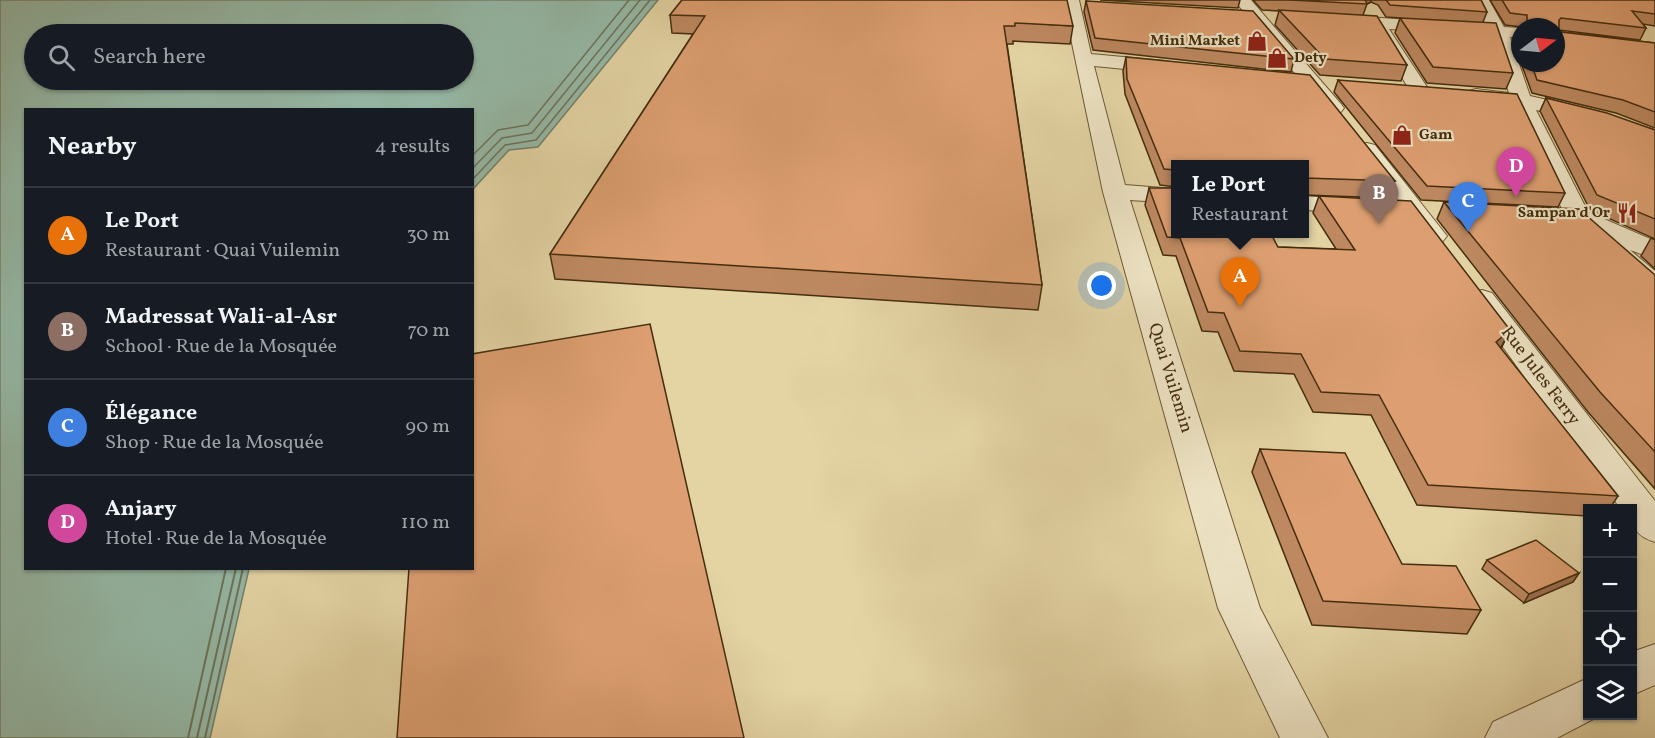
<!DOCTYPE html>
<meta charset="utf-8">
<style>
body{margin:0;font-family:Vollkorn,serif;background:#242831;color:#f1f3f6}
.controls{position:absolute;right:18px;bottom:18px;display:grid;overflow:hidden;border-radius:0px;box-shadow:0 2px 4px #0004}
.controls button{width:54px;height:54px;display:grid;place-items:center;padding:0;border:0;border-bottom:2px solid #363941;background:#171b24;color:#f1f3f6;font:30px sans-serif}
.compass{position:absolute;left:1511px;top:18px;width:54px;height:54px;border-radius:50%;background:#171b24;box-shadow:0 2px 4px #0004;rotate:74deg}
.you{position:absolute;left:1102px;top:286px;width:21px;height:21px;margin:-15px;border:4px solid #fff;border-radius:50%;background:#1a73e8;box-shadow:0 0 0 9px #1a73e833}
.badge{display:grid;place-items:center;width:39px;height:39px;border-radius:50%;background:#1a73e8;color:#fff;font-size:20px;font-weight:700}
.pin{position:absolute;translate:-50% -50px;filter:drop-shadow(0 2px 3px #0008)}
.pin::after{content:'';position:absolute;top:32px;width:21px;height:18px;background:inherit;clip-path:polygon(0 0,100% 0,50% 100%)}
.popup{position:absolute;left:1171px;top:160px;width:138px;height:78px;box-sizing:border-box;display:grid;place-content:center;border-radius:0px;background:#171b24;filter:drop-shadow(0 2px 4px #0005);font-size:20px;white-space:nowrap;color:#9ea1a6}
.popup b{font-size:22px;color:#f1f3f6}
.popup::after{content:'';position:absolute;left:50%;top:100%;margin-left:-12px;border:12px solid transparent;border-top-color:#171b24}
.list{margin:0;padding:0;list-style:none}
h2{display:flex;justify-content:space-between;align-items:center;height:78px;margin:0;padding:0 24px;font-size:26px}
h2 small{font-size:20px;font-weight:400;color:#9ea1a6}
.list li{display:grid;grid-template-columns:39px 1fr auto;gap:18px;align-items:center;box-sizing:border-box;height:96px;padding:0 24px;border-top:2px solid #363941}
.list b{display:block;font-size:22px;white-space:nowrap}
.list p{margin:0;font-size:20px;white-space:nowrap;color:#9ea1a6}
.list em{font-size:20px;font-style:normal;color:#9ea1a6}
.icon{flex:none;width:33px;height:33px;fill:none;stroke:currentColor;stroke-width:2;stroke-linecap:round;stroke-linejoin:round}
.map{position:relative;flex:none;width:1655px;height:738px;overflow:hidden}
.search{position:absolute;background:#171b24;box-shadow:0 2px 4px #0004;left:24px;top:24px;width:450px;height:66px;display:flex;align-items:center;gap:15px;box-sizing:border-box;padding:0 21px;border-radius:33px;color:#9ea1a6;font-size:22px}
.panel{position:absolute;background:#171b24;box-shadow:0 2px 4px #0004;left:24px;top:108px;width:450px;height:462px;border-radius:0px}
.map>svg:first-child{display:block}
</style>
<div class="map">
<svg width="1655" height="738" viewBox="0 0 1655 738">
<rect width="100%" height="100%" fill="#e4d4a4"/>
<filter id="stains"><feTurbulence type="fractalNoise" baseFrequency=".00333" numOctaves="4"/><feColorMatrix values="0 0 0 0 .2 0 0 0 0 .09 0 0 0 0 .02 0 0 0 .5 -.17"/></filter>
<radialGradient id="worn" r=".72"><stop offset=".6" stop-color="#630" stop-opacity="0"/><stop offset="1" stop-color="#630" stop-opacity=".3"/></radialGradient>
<path fill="#95b8a6" stroke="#758169" stroke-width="1.5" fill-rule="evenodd" d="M 0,0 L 658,0 L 538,147 L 509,150 L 473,189 L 472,110 L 26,110 L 26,568 L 249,569 L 210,738 L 0,738 ZM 34,34 L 464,34 L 464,80 L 34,80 Z"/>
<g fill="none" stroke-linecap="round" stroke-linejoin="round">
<g stroke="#6d735a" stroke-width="1.5">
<path d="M 472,156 L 498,130 L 528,125 L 629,0"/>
<path d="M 472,169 L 502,138 L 532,133 L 640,0"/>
<path d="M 472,180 L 505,145 L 536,140 L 650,0"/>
</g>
<g stroke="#6d735a" stroke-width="2">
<path d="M 188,738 L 226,568"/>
<path d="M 197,738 L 236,568"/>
<path d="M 205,738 L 243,568"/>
</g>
<g stroke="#6d5834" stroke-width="2">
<g id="minor">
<path d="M 1063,0 L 1079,0 L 1091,54 L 1166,61 L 1173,63 L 1175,67 L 1173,71 L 1166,73 L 1094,66 L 1125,185 L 1176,189 L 1176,203 L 1130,200 L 1260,608 L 1328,738 L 1280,738 L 1218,608 L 1103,192 Z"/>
<path d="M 1234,0 L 1251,0 L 1341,104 L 1344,108 L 1341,112 L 1327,112 Z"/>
<path d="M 1473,0 L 1489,0 L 1504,27 L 1520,28 L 1520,38 L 1510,37 L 1530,96 L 1597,111 L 1655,130 L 1655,144 L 1582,120 L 1536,110 L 1588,212 L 1655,241 L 1655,259 L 1630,250 L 1655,271 L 1655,294 L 1645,292 L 1571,224 L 1549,221 L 1545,216 L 1549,211 L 1562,209 L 1514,106 L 1469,99 L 1466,95 L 1469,91 L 1476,89 L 1509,93 L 1492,36 L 1389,29 L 1429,90 L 1426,94 L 1412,94 L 1374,32 L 1378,28 L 1337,25 L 1329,20 L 1337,15 L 1486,25 Z"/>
<path d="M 1367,143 L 1375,145 L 1443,231 L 1447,236 L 1443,241 L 1434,244 L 1425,241 L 1356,150 L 1359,145 Z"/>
<path d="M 1304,196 L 1367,201 L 1370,206 L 1367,211 L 1358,213 L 1304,210 Z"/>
<path d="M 1482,290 L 1492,293 L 1655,501 L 1655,542 C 1636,536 1632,528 1632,508 L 1620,508 L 1468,299 L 1472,293 Z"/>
</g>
</g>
<g stroke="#6d5834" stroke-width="2">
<g id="tertiary">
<path d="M 1655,644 L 1655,685 L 1632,695 L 1632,652 Z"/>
<path d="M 1588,678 L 1588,716 L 1599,716 L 1557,738 L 1485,738 L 1493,722 Z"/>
</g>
</g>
<use href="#minor" fill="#ede3c4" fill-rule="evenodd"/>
<use href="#tertiary" fill="#ede3c4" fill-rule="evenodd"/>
</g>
<g fill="#be8961" stroke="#452e0e" stroke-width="1.5">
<path d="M 682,0 L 1073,26 L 1070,44 L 1013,41 L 1013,44 L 1007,44 L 1042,285 L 1038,310 L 555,279 L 550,254 L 693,34 L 672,33 L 670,15 Z"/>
<path d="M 1100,0 L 1240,0 L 1238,8 Z"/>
<path d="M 1253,0 L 1481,0 L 1487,12 L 1483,22 L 1513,73 L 1506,89 L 1427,83 L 1395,33 L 1400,18 L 1386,17 L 1378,5 L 1371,2 L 1367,4 L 1363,15 L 1407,65 L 1401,81 L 1320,75 L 1275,25 L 1279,11 L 1262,10 Z"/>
<path d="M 1490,0 L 1655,0 L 1655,26 L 1643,24 L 1646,28 L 1640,40 L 1559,30 L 1561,32 L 1655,43 L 1655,128 L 1616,113 L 1532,93 L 1521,63 L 1556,63 L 1556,27 L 1522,27 L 1505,25 Z"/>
<path d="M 1086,1 L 1294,59 L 1291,72 L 1093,50 L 1084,12 Z"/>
<path d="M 1518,28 L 1520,28 L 1520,60 L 1513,40 Z"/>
<path d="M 1126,57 L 1395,181 L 1388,198 L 1305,195 L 1305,165 L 1176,165 L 1176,187 L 1160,185 L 1125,94 L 1123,71 Z"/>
<path d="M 1338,80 L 1565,193 L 1558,207 L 1421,200 L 1334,92 Z"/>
<path d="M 1546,98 L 1655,130 L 1655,239 L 1590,210 L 1540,111 Z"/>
<path d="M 1149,188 L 1278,247 L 1336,249 L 1313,213 L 1319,196 L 1510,330 L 1501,349 L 1618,496 L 1610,508 L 1587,508 L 1587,516 L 1417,505 L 1371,415 L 1313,412 L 1294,374 L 1234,371 L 1218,332 L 1202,331 L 1176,256 L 1163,255 L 1145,205 Z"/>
<path d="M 1444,202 L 1655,275 L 1655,489 L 1588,412 L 1437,219 Z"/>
<path d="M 1651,238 L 1655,240 L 1655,269 L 1641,256 Z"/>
<path d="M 1260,449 L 1402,564 L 1481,610 L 1467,634 L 1312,625 L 1252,472 Z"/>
<path d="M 1487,560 L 1579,573 L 1573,582 L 1524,603 L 1482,569 Z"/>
</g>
<g fill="#9b6f4f" stroke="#452e0e" stroke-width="1.5">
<path d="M 1363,0 L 1371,0 L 1371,2 L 1367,4 Z"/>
<path d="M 1510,330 L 1500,349 L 1496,342 Z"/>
<path d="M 1579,573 L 1573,582 L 1524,603 L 1529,594 Z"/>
</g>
<g fill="#dd9f71" stroke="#452e0e" stroke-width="1.5">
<path d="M 682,0 L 1067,0 L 1073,26 L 1015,23 L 1015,26 L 1004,26 L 1042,285 L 550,254 L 705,16 L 670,15 Z"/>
<path d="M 1290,0 L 1365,0 L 1367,4 Z"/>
<path d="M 1386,0 L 1481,0 L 1487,12 L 1390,5 Z"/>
<path d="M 1502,0 L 1655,0 L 1655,14 L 1632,11 L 1646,28 L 1561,18 L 1559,20 L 1559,30 L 1561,32 L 1655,43 L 1655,112 L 1623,100 L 1537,80 L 1531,63 L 1556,63 L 1556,27 L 1527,27 L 1527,15 L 1510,13 Z"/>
<path d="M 1086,1 L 1253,11 L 1294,59 L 1095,38 Z"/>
<path d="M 1279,10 L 1377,16 L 1407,65 L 1325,59 Z"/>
<path d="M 1400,18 L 1496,23 L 1513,73 L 1433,67 Z"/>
<path d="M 1126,57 L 1310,75 L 1395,181 L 1305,178 L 1305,165 L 1176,165 L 1176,170 L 1164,169 L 1127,79 Z"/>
<path d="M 1338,80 L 1517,94 L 1565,193 L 1427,186 Z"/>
<path d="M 1546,98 L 1607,113 L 1655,130 L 1655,219 L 1597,195 Z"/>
<path d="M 1149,188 L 1176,188 L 1176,234 L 1271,234 L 1278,247 L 1355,250 L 1319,196 L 1411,201 L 1510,330 L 1496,342 L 1618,496 L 1428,485 L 1379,395 L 1321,392 L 1301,354 L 1240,351 L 1224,313 L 1208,312 L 1180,238 L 1167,237 Z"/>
<path d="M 1444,202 L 1579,209 L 1655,275 L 1655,452 L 1600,392 Z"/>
<path d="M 650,324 L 744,738 L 397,738 L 409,568 L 472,568 L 472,354 Z"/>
<path d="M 1260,449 L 1345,453 L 1402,564 L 1456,566 L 1481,610 L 1323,601 Z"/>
<path d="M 1536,540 L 1579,573 L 1529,594 L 1487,560 Z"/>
</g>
<defs>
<g id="shop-bare" transform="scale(1.62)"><path d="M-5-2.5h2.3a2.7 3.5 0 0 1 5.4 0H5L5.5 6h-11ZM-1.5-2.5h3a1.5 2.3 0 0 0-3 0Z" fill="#8f2418" stroke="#ede3c4" stroke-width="2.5" paint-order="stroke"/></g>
<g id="restaurant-bare" transform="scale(1.62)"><path d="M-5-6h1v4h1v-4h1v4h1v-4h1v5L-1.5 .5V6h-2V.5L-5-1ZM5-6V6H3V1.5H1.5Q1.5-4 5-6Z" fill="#8f2418" stroke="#ede3c4" stroke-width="2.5" paint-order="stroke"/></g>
</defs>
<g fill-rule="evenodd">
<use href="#shop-bare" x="1257" y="41"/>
<use href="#shop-bare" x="1277" y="58"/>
<use href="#shop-bare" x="1402" y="135"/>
<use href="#restaurant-bare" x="1627" y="213"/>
</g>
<g text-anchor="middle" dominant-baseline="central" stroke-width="4.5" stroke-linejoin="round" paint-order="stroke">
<g font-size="15" font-weight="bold" fill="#452e0e" stroke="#ede3c4" text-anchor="end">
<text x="1240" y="41">Mini Market</text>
<text x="1294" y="58" text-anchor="start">Dety</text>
<text x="1419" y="135" text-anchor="start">Gam</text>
<text x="1610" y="213">Sampan d'Or</text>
</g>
<g font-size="18" fill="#452e0e" stroke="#ede3c4">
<text transform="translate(1540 376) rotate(53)">Rue Jules Ferry</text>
<text transform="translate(1170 378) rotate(73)">Quai Vuilemin</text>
</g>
</g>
<rect width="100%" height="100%" filter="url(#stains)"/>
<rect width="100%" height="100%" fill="url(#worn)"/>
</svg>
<div class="controls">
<button>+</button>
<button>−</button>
<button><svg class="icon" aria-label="locate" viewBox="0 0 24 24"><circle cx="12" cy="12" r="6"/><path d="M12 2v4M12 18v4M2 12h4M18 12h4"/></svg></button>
<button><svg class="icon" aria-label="layers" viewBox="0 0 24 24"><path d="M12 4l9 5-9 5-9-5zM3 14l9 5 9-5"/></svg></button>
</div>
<svg class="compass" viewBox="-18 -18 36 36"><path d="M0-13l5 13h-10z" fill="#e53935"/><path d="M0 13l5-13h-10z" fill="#9ea1a6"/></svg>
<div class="you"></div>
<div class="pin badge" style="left:1240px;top:307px;background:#e8710a">A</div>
<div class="popup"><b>Le Port</b>Restaurant</div>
<div class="pin badge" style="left:1379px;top:224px;background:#8d6e63">B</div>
<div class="pin badge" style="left:1468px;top:232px;background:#3f7fe0">C</div>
<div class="pin badge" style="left:1516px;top:197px;background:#d1479c">D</div>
<div class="search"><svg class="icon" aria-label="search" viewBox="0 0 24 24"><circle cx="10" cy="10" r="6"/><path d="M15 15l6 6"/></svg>Search here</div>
<section class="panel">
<h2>Nearby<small>4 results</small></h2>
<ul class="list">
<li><span class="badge" style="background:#e8710a">A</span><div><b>Le Port</b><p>Restaurant · Quai Vuilemin</p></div><em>30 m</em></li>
<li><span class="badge" style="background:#8d6e63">B</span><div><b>Madressat Wali-al-Asr</b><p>School · Rue de la Mosquée</p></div><em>70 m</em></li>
<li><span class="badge" style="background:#3f7fe0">C</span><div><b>Élégance</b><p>Shop · Rue de la Mosquée</p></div><em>90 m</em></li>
<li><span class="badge" style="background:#d1479c">D</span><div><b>Anjary</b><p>Hotel · Rue de la Mosquée</p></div><em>110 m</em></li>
</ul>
</section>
</div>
